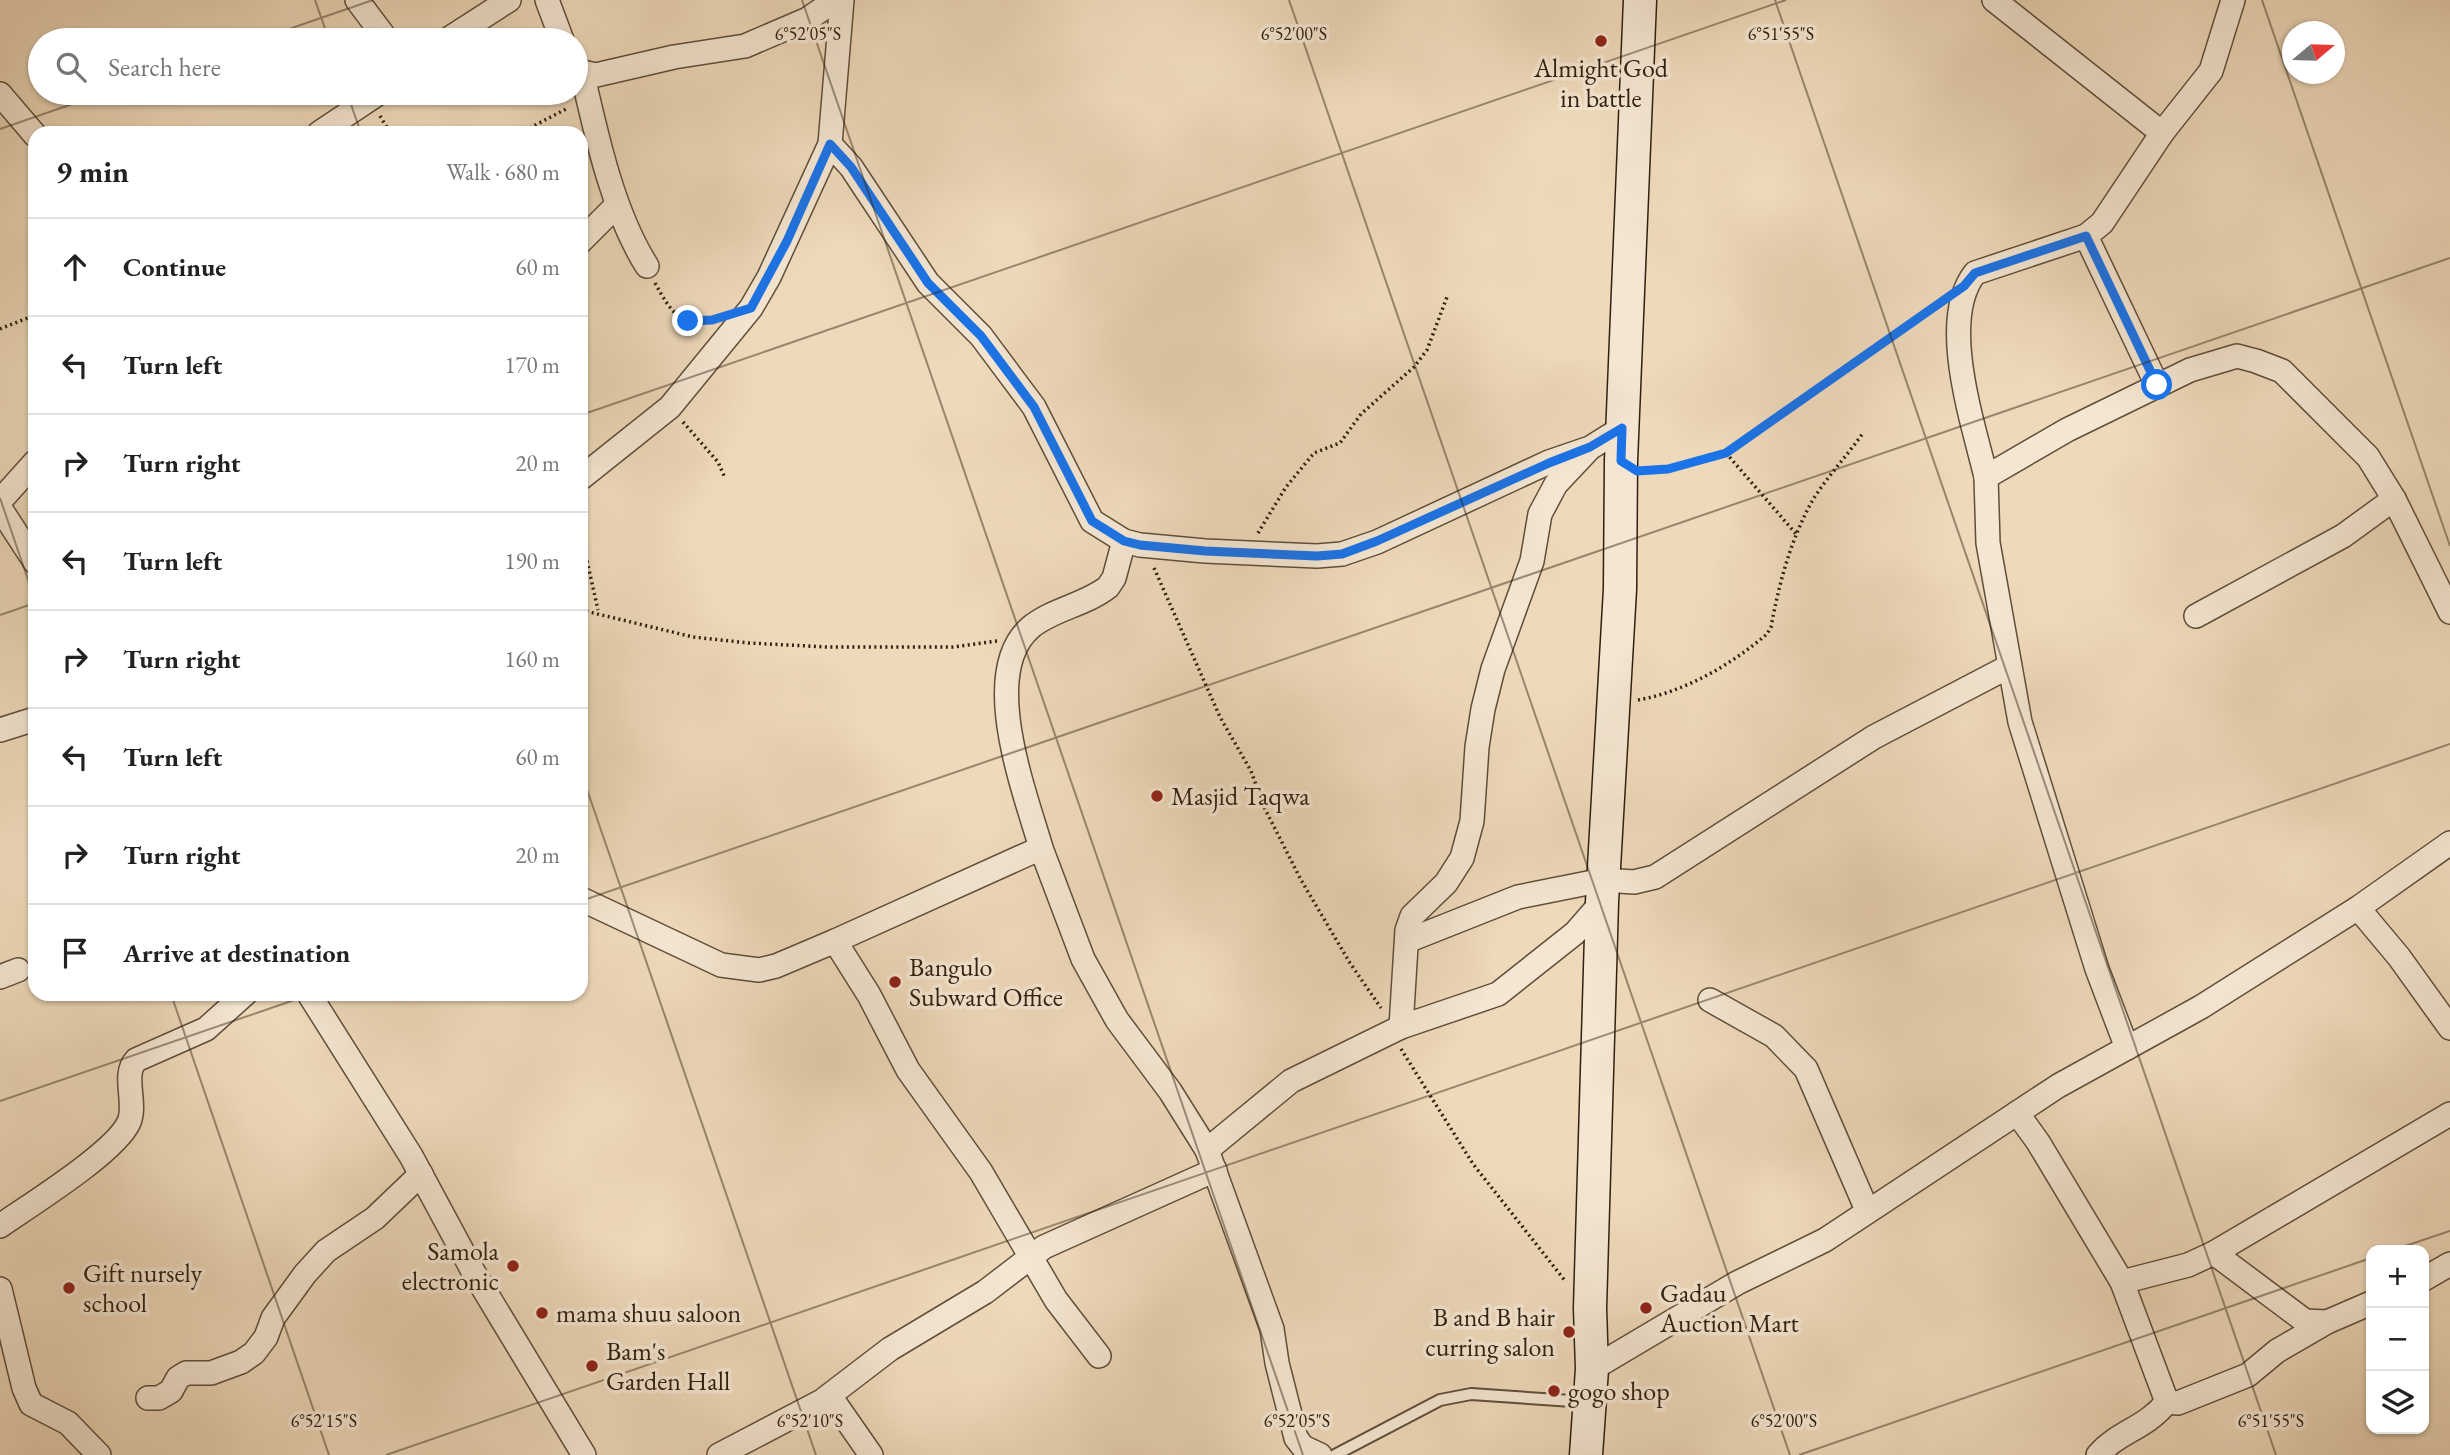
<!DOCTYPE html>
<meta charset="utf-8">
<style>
body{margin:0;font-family:"EB Garamond",serif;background:#f6f6f6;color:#222}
.controls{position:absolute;right:21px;bottom:21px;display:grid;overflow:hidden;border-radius:14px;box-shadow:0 2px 5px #0004}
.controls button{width:63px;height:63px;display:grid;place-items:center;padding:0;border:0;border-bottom:2px solid #e0e0e0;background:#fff;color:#222;font:35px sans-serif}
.compass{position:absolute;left:2282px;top:21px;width:63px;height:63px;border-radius:50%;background:#fff;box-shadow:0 2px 5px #0004;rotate:71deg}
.stop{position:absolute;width:21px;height:21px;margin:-16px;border:5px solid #1a73e8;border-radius:50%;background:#fff}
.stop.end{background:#1a73e8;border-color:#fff;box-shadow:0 2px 7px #0008}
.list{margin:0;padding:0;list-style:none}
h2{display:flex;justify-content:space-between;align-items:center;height:91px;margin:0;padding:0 28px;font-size:30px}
h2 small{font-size:23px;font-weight:400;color:#767676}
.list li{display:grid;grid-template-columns:46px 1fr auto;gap:21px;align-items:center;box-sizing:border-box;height:98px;padding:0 28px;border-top:2px solid #e0e0e0}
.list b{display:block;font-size:26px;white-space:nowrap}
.list em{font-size:23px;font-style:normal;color:#767676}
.icon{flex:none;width:38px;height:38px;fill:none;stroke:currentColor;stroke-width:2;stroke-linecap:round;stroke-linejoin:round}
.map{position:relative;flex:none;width:2450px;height:1455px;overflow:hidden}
.search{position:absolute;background:#fff;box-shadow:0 2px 5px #0004;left:28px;top:28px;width:560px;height:77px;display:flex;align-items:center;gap:18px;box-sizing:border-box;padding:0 24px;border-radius:38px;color:#767676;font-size:26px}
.panel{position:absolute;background:#fff;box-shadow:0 2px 5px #0004;left:28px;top:126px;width:560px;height:875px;border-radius:21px}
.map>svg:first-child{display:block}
</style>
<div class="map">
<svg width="2450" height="1455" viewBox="0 0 2450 1455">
<rect width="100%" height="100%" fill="#eed9ba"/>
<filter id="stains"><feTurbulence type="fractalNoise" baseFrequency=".00286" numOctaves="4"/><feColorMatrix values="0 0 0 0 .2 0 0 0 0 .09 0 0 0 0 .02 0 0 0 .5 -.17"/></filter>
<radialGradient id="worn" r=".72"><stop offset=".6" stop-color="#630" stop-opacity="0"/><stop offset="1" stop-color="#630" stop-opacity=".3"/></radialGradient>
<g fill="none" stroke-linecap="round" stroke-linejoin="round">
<g stroke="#5f4e3a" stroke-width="14">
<path id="lane" d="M 1335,1455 L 1440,1400 L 1471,1394 L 1587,1402"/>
</g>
<g stroke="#5f4e3a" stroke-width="26">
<g id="street">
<path d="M 357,0 L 387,40"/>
<path d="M 547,0 L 562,40"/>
<path d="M 1994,0 L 2162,133 L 2211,71 L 2233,0"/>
<path d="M 447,40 L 509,0"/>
<path d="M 576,66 L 582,72 L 596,75 L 674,57 L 745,46 L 808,19 L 835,0"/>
<path d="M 582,72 C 596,134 613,213 647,266"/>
<path d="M 0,94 L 35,135"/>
<path d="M 319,133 L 379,93"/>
<path d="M 830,144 L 851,167 L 928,283 L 981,336 L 1034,407 L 1092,521 L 1124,541 L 1140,545 L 1205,551 L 1317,556 L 1342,554 L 1377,542 L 1549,462 L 1590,448 L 1622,428"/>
<path d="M 2086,236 L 2157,385"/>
<path d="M 581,241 L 617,205"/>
<path d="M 1986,477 C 1973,422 1938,320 1975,273 L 2086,236 L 2102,223 L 2162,133"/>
<path d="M 581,478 L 670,407 L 751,308 L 769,277 L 830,144 L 842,0"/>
<path d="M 0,501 L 35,462"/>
<path d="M 0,508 L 35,562"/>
<path d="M 2196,616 L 2343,536 L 2394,499"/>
<path d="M 0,730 L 35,719"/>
<path d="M 1041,848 C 1025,792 978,672 1031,627 C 1053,609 1085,605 1108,587 L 1114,578 L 1124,541"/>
<path d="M 581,899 L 721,965 L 759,970 L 776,966 L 835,941 L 1041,848 L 1083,959 L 1117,1020 L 1170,1091 L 1207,1150 L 1272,1329 L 1277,1363 L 1296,1438 L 1303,1447 L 1320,1455"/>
<path d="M 2358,908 L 2399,957 L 2450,1028"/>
<path d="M 835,941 L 869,995 L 908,1070 L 981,1172 L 1056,1300 L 1099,1356"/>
<path d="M 1407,941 L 1518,897 L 1603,880 L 1634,882 L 1655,877 L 1874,737 L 2008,667"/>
<path d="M 0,977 L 18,970"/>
<path d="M 309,994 L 411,1156 L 474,1273 L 584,1455"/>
<path d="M 1710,1000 L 1774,1036 L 1806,1069 L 1867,1210"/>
<path d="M 1401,1027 L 1407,930 L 1412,916 L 1446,883 L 1462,858 L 1472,821 L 1477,747 L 1483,709 L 1493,669 L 1532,561 L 1540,514 L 1556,484 L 1588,450"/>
<path d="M 2127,1048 L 2097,969 L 2020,722 L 1988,543 L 1986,477 L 2067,430 L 2190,370 L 2237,356 L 2256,361 L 2282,371 L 2368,457 L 2394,499 L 2450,612"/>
<path d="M 2017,1113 L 2038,1142 L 2122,1282 L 2167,1402 L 2178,1403 L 2248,1375 L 2277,1351 L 2327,1322"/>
<path d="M 1207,1150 L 1291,1081 L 1401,1027 L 1498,994 L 1575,933 L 1602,902"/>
<path d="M 0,1226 C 30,1205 116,1152 129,1122 C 137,1103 122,1075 136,1060 L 206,1029 L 245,994"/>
<path d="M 2214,1253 L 2450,1114"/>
<path d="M 2424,1279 L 2450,1264"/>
<path d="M 2122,1282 L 2188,1265 L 2214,1253 L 2305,1321 L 2327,1322 L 2371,1303"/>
<path d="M 0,1289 L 24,1388 L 31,1404 L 68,1423 L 99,1455"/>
<path d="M 1592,1369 L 1737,1283 L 1825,1240 L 2058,1086 L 2201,1007 L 2358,908 L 2450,843"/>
<path d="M 830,1396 L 871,1455"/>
<path d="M 148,1398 L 159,1398 L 171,1391 L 178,1378 L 186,1373 L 211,1373 L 241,1362 L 254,1353 L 266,1337 L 273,1318 L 305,1274 L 326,1251 L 375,1218 L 421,1174"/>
<path d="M 719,1455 L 822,1401 L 890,1349 L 985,1292 L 1044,1247 L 1215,1170"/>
<path d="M 2098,1455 C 2119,1431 2145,1429 2167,1402"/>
</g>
</g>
<g stroke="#2f200f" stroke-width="35">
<path id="secondary" d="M 1586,1455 L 1592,1369 L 1590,1308 L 1602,902 L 1620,589 L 1621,461 L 1640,0"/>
</g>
<g stroke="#2f200f" stroke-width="3.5" stroke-dasharray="2 3.5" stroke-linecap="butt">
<path d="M 380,116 L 390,133"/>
<path d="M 520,133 L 568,108"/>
<path d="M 655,283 C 671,312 680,328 716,319"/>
<path d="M 0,329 L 35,315"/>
<path d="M 683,422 L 718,462 L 725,478"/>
<path d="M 1726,453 L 1797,535"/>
<path d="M 1647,471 L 1668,469 L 1726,453 L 1942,301"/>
<path d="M 1258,533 L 1286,487 L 1314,453 L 1340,443 L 1361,414 L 1414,367 L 1427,350 L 1447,297"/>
<path d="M 581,534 L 598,610"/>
<path d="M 1154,568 L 1220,717 L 1251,771 L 1264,807 L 1301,880 L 1350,963 L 1381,1008"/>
<path d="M 581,610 L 693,637 L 749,643 L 827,647 L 953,647 L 997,641"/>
<path d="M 1638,700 C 1684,692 1731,665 1767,634 L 1771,627 C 1779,584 1790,542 1811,503 C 1825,479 1847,456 1863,433"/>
<path d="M 1401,1049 L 1473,1164 L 1566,1282"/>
</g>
<use href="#lane" stroke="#f4e6d2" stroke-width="10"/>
<use href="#street" stroke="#f4e6d2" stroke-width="23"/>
<use href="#secondary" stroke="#f4e6d2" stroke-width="32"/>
</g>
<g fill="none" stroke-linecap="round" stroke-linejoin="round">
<path stroke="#1a73e8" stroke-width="9" d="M 688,321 L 712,320 L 751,308 L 787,241 L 830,144 L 851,167 L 928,283 L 981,336 L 1034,407 L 1092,521 L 1124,541 L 1140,545 L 1205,551 L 1317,556 L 1342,554 L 1377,541 L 1549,463 L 1590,447 L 1622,428 L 1621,461 L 1637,471 L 1668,469 L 1726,453 L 1964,286 L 1975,273 L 2086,236 L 2157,385"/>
</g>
<path fill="none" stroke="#2f200f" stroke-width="2" stroke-opacity="0.45" d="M 315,0 L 329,40M 802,0 L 1303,1455M 1289,0 L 1790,1455M 1775,0 L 2276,1455M 2262,0 L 2450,546M 257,40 L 373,0M 347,93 L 361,133M 0,129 L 104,93M 581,415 L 1786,0M 0,498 L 35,600M 0,615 L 35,603M 581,772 L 816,1455M 581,901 L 2450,258M 171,994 L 329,1455M 0,1101 L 312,994M 2393,1250 L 2450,1231M 386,1455 L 2450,744M 1799,1455 L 2371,1258"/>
<g fill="#8f2418" stroke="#f4e6d2" stroke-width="2.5">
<circle cx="1601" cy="41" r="7"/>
<circle cx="1157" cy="796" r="7"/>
<circle cx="895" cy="982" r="7"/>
<circle cx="513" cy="1266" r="7"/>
<circle cx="69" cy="1288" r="7"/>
<circle cx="1646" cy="1308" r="7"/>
<circle cx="542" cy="1313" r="7"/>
<circle cx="1569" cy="1332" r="7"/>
<circle cx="592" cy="1366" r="7"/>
<circle cx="1554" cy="1391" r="7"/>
</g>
<g text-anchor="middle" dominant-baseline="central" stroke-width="7" stroke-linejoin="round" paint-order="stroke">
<g font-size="26" fill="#2f200f" stroke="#f4e6d2" text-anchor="start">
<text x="1601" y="68" text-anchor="middle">Almight God<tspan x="1601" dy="30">in battle</tspan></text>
<text x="1171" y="796">Masjid Taqwa</text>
<text x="909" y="967">Bangulo<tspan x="909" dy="30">Subward Office</tspan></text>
<text x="499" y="1251" text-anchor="end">Samola<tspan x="499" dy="30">electronic</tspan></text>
<text x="83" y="1273">Gift nursely<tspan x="83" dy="30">school</tspan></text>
<text x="1660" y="1293">Gadau<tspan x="1660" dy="30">Auction Mart</tspan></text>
<text x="556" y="1313">mama shuu saloon</text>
<text x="1555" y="1317" text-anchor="end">B and B hair<tspan x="1555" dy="30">curring salon</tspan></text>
<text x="606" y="1351">Bam's<tspan x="606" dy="30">Garden Hall</tspan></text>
<text x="1568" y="1391">gogo shop</text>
</g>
</g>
<g font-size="18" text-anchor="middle" fill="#2f200f" stroke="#f4e6d2" stroke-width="7" stroke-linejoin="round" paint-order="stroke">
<text x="1294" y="40">6°52'00"S</text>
<text x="808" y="40">6°52'05"S</text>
<text x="1781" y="40">6°51'55"S</text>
<text x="324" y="1427">6°52'15"S</text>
<text x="810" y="1427">6°52'10"S</text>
<text x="1297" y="1427">6°52'05"S</text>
<text x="1784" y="1427">6°52'00"S</text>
<text x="2271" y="1427">6°51'55"S</text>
</g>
<rect width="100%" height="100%" filter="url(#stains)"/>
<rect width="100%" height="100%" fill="url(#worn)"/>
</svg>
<div class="controls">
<button>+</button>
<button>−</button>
<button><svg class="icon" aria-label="layers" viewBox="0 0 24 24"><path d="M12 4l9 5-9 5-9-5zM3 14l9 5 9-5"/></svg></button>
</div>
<svg class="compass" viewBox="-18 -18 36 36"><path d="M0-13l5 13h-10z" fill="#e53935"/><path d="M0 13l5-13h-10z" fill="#767676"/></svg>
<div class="stop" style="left:2157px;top:385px"></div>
<div class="stop end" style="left:688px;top:321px"></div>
<div class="search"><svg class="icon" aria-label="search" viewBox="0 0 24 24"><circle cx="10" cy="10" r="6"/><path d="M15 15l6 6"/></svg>Search here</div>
<section class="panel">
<h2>9 min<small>Walk · 680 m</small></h2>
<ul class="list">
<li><svg class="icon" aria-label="ahead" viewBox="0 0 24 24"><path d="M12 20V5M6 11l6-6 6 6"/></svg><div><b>Continue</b></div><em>60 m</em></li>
<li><svg class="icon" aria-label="left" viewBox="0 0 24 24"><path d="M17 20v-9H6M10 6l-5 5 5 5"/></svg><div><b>Turn left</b></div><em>170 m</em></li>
<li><svg class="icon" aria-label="right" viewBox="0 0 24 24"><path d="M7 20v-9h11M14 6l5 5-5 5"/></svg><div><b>Turn right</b></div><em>20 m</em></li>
<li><svg class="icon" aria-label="left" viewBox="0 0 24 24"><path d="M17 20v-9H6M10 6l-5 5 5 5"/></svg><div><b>Turn left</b></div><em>190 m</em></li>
<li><svg class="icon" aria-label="right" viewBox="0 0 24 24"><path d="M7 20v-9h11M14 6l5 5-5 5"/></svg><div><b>Turn right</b></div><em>160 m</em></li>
<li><svg class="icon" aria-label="left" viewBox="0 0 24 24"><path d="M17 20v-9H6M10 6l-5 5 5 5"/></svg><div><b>Turn left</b></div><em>60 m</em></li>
<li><svg class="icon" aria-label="right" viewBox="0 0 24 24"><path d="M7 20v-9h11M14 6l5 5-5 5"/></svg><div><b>Turn right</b></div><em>20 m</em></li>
<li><svg class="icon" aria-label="arrive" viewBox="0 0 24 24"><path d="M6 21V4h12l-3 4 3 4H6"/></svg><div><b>Arrive at destination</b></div></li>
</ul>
</section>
</div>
